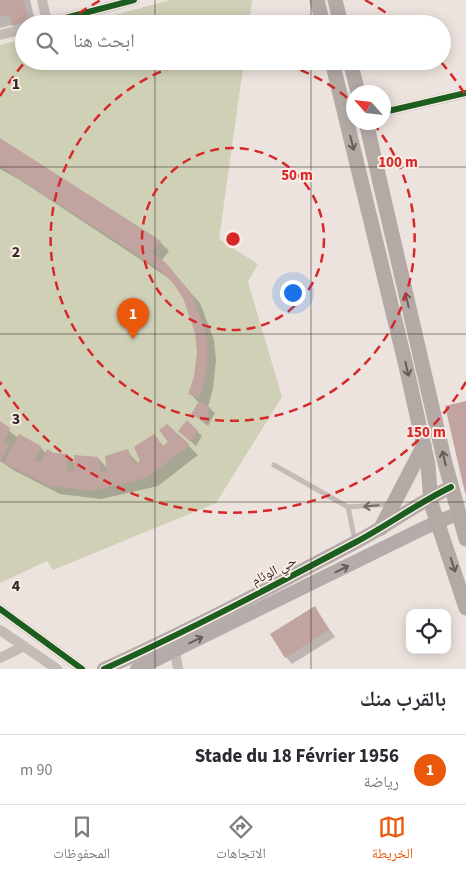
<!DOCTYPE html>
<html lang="ar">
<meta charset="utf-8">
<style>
body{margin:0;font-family:"Source Sans 3","Noto Naskh Arabic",sans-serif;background:#f2f2f3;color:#2b2b33;direction:rtl}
.controls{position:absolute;right:15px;bottom:15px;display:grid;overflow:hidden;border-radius:10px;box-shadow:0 2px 12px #0003}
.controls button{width:45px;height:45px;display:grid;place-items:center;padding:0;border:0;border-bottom:1px solid #e1e1e2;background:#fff;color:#2b2b33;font:25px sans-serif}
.compass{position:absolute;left:346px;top:85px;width:45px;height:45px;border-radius:50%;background:#fff;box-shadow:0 2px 12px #0003;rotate:297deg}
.you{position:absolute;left:292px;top:292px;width:18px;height:18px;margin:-12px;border:4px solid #fff;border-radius:50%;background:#1a73e8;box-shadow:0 0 0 8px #1a73e833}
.badge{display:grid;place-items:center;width:32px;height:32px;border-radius:50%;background:#ea580c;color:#fff;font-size:16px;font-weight:700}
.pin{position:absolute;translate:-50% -41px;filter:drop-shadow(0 1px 2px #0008)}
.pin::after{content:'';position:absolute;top:26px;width:18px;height:15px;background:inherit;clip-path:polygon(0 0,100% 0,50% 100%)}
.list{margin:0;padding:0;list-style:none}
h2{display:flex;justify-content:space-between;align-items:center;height:65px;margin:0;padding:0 20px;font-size:21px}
h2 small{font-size:16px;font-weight:400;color:#7c7c81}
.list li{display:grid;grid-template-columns:32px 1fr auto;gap:15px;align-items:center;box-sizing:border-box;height:70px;padding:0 20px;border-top:1px solid #e1e1e2}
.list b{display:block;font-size:19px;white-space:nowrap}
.list p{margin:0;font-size:16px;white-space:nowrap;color:#7c7c81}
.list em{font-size:16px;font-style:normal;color:#7c7c81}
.icon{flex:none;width:28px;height:28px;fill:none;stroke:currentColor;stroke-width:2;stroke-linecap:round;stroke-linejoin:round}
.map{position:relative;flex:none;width:466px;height:669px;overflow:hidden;direction:ltr}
.search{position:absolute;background:#fff;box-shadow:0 2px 12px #0003;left:15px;right:15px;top:15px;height:55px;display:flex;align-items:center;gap:12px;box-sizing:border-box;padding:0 18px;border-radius:28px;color:#7c7c81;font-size:19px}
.sheet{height:135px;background:#fff}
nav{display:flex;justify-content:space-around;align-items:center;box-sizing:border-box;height:70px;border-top:1px solid #e1e1e2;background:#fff;font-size:14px;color:#7c7c81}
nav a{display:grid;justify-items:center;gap:2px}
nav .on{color:#ea580c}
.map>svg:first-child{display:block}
</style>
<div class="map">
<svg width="466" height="669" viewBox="0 0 466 669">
<rect width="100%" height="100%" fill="#ece3de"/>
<g fill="#d0d0b7">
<path d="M 170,0 L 252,0 L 249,24 L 81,24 Z"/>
<path d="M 24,39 L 24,61 L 244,61 L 219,239 L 258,264 L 248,282 L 282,397 L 216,503 L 53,570 L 47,561 L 0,583 L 0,45 Z"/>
</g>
<g fill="#0003">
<path d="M 0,0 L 30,0 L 36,24 L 24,24 L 24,34 L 22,34 L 13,25 L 0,28 Z"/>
<path d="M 0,139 L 160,242 L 169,251 L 161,261 L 200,303 L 214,340 L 216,361 L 213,388 L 208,407 L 215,413 L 208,426 L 193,414 L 199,403 L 190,393 L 195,377 L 198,352 L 197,332 L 184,298 L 170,279 L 20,180 L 0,169 Z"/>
<path d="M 187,422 L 202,436 L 196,446 L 180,431 Z"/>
<path d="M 0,423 L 18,438 L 40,447 L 46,453 L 67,456 L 75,464 L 98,458 L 108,469 L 127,451 L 138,463 L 141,462 L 154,436 L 164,447 L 170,442 L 167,425 L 198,455 L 158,486 L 101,499 L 60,494 L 15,471 L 0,461 Z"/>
<path d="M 315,608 L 335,637 L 292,664 L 286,657 Z"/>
</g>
<g fill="#c1a39f">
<path d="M 0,0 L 24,0 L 29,21 L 12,26 L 9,15 L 0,17 Z"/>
<path d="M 0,138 L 161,241 L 152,253 L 165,262 L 191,293 L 205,330 L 208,351 L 205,378 L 199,398 L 188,394 L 194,377 L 197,352 L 195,333 L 183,298 L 174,284 L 160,270 L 139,256 L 0,166 Z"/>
<path d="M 199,401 L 211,408 L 204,422 L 191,414 Z"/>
<path d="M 466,401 L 466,493 L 465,493 L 445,406 Z"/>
<path d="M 187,420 L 198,431 L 191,442 L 178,431 Z"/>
<path d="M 0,421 L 10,428 L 4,441 L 9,444 L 0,463 Z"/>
<path d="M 167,424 L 190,445 L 148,477 L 120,485 L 91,491 L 50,486 L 4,463 L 19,434 L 41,446 L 35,460 L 41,463 L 47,449 L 54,453 L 68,454 L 67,471 L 74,471 L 74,455 L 98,457 L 101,472 L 107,471 L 105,456 L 128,449 L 134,464 L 140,461 L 134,447 L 154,434 L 163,446 L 168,442 L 159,430 Z"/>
<path d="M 315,606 L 329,630 L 285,658 L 270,634 Z"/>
</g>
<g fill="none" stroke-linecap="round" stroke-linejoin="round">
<g stroke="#c4bbb7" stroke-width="5">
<path d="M 274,465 L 348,507 L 390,504"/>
<path d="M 348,507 L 355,541"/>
</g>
<g stroke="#c4bbb7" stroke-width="10">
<path d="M 42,0 L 47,22"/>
<path d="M 42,24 L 134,0"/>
<path d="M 0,35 L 24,29"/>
<path d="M 384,112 L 466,93"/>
<path d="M 0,609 L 82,669"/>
<path d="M 0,630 L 57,669"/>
<path d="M 175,651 L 178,669"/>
<path d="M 0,658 L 24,646"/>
</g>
<g stroke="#b5aba8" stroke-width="14">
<path d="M 104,669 C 190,630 273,586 356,542 C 388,525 418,503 451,487"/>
<path d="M 137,669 L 424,528 L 459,513"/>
</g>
<g stroke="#b3aaa6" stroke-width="15">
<path d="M 317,0 L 323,24"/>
<path d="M 335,0 L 341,24"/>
<path d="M 332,61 L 406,366 L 428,465 L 431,503 L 466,608"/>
<path d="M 350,61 L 358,92"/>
<path d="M 366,122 L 445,463 L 466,539"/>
<path d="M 381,528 L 424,445"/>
</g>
<g stroke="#faece4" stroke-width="9">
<g id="cycleway">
<path d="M 42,24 L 134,0"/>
<path d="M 384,112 L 466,93"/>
<path d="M 0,609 L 82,669"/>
<path d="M 104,669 C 190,630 273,586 356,542 C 388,525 418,503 451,487"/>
</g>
</g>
<use href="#cycleway" stroke="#1b5e20" stroke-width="6"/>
</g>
<defs><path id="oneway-shaft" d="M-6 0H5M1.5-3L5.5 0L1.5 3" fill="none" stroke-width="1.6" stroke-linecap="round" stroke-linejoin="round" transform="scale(1.25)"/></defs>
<g stroke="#675c59">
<use href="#oneway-shaft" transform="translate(352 143) rotate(76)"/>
<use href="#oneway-shaft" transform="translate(407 300) rotate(-103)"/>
<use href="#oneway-shaft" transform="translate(407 369) rotate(77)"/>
<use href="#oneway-shaft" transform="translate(444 458) rotate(-103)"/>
<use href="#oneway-shaft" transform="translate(453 565) rotate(72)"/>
</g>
<use stroke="#756a67" href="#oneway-shaft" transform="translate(371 506) rotate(175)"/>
<g stroke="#685c5a">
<use href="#oneway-shaft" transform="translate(342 569) rotate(-26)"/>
<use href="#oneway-shaft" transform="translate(196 640) rotate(-26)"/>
</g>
<path fill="none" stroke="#352826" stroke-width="1" stroke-opacity="0.55" d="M 155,0 L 155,24M 311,0 L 311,24M 155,61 L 155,669M 311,61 L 311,669M 0,167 L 466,167M 0,334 L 466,334M 0,502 L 466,502"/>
<g fill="none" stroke="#d62828" stroke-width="2.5" stroke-dasharray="9 6">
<circle cx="233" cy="239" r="91"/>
<path d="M272 61A182 182 0 0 1 352 102M373 123A182 182 0 1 1 194 61"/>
<path d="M466 382A273 273 0 0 1 0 382M0 96A273 273 0 0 1 25 62M67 22A273 273 0 0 1 101 0M365 0A273 273 0 0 1 399 22M441 62A273 273 0 0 1 466 96"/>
</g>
<g text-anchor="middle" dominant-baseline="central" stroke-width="4" stroke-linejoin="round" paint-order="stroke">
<g font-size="14" fill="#352826" stroke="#faece4">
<text transform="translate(274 571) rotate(-27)">حي الوئام</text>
</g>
</g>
<g font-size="16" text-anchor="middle" font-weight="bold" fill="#352826" stroke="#faece4" stroke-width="4" stroke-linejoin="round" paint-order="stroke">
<text x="16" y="89">1</text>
<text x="16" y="257">2</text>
<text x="16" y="424">3</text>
<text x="16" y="591">4</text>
</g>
<circle cx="233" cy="239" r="8" fill="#d62828" stroke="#faece4" stroke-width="2.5"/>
<g font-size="15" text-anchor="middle" font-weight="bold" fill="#d62828" stroke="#faece4" stroke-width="4" stroke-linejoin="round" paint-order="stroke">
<text x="398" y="167">100 m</text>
<text x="297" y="180">50 m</text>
<text x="426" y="437">150 m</text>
</g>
</svg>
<div class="controls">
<button><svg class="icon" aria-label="locate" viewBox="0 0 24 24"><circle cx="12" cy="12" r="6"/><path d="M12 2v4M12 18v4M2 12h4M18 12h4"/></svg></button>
</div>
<svg class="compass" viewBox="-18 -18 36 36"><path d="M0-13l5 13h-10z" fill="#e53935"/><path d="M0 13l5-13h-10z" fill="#7c7c81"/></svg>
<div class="you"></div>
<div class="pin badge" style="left:133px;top:339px">1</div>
<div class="search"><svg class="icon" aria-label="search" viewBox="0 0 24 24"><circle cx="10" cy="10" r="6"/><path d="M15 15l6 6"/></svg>ابحث هنا</div>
</div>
<section class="sheet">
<h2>بالقرب منك<small></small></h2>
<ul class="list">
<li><span class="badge">1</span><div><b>Stade du 18 Février 1956</b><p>رياضة</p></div><em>90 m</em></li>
</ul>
</section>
<nav>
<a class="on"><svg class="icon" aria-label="map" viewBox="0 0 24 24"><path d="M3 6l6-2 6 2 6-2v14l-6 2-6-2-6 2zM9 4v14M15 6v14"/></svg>الخريطة</a>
<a><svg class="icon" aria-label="directions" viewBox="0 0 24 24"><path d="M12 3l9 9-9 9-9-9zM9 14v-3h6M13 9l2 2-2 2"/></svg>الاتجاهات</a>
<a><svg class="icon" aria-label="saved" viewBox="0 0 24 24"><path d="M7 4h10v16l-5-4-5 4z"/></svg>المحفوظات</a>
</nav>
